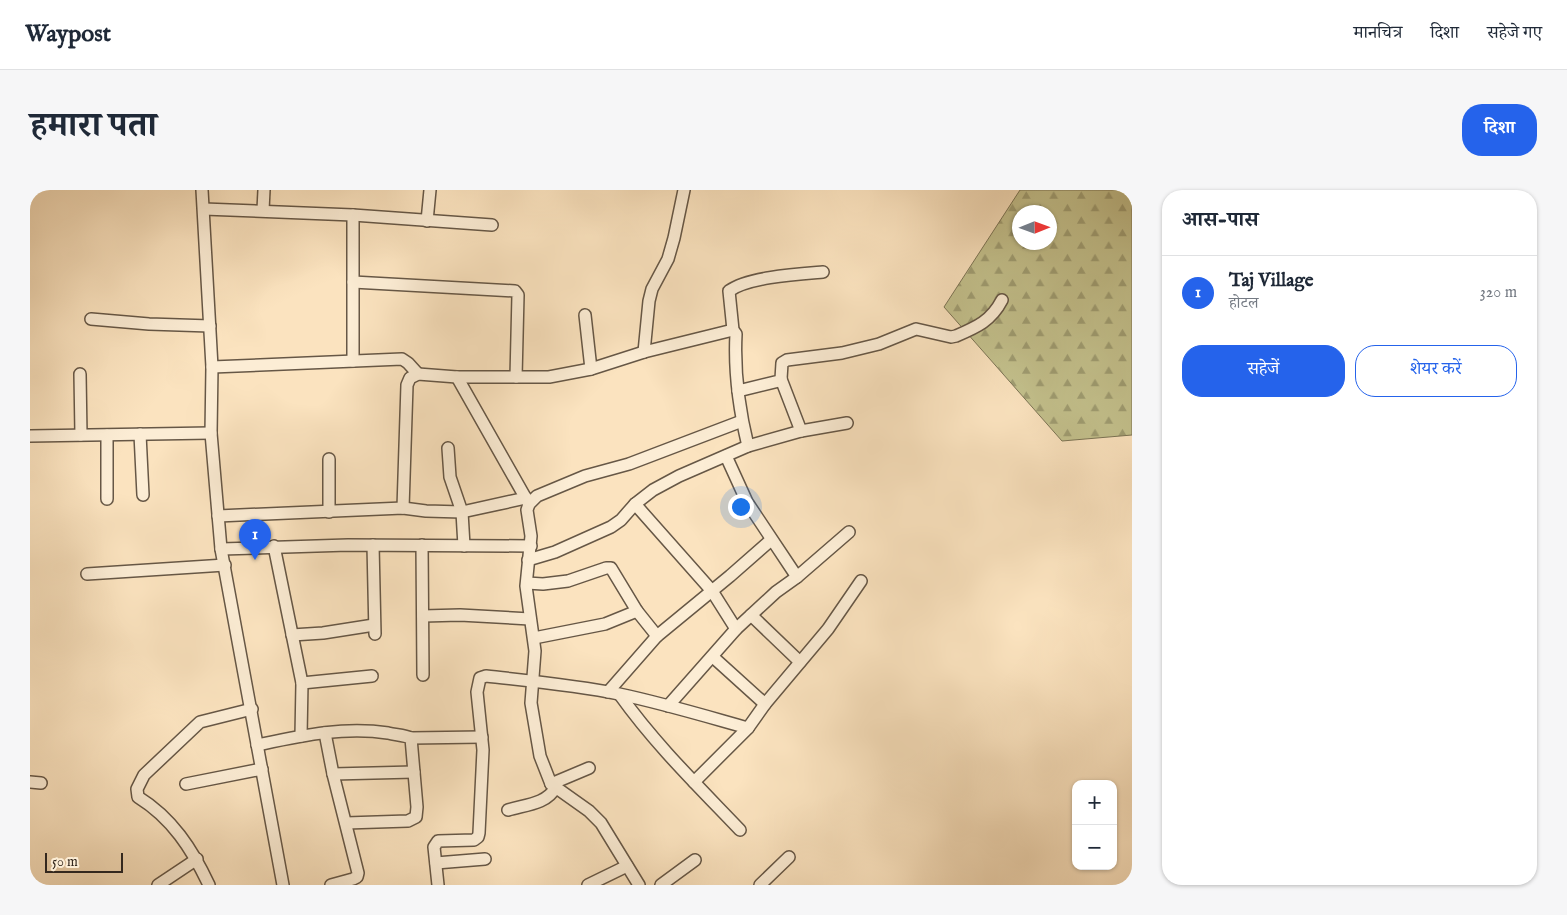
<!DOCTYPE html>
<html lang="hi">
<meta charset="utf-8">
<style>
body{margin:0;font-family:"IM FELL English","Noto Serif Devanagari",serif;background:#f6f6f7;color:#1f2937}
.controls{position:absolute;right:15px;bottom:15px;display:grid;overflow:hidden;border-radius:10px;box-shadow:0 1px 4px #0004}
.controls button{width:45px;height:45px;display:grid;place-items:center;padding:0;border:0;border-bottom:1px solid #e0e1e3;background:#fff;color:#1f2937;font:25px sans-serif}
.compass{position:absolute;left:982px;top:15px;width:45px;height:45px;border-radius:50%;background:#fff;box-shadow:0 1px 4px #0004;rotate:89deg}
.scale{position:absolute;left:15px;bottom:12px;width:78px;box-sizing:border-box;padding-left:5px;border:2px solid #34281e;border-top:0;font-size:14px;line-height:18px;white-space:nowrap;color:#34281e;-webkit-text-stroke:4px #fcedd5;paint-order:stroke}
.you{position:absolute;left:710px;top:316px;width:18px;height:18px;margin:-12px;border:4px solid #fff;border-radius:50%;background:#1a73e8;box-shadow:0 0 0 8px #1a73e833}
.badge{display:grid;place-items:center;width:32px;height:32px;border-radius:50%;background:#2563eb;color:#fff;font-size:16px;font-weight:700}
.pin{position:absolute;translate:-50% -41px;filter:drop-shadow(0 1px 2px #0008)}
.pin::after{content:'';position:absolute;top:26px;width:18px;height:15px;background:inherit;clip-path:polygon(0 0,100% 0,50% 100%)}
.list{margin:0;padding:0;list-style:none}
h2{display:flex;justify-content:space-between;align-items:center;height:65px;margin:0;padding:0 20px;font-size:21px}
h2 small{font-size:16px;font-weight:400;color:#747a83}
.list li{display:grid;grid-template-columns:32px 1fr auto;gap:15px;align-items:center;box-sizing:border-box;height:75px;padding:0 20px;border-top:1px solid #e0e1e3}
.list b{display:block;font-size:19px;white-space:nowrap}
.list p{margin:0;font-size:16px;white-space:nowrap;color:#747a83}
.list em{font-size:16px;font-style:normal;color:#747a83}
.actions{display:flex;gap:10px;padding:15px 20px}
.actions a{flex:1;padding:11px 0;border:1px solid #2563eb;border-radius:20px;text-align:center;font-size:18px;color:#2563eb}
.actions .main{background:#2563eb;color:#fff}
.map{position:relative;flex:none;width:1102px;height:695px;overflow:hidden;border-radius:20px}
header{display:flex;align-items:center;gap:30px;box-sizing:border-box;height:70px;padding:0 25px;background:#fff;border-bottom:1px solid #e0e1e3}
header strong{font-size:24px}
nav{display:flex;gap:28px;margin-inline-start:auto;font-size:18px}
.intro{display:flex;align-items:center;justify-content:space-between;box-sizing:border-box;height:120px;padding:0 30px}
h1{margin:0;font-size:35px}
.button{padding:12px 22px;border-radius:20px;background:#2563eb;color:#fff;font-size:18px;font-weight:700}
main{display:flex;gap:30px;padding:0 30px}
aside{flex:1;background:#fff;border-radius:20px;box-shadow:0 1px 4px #0004}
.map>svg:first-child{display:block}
</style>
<header>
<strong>Waypost</strong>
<nav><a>मानचित्र</a><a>दिशा</a><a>सहेजे गए</a></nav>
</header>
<div class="intro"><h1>हमारा पता</h1><a class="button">दिशा</a></div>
<main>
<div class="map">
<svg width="1102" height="695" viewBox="0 0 1102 695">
<defs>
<pattern id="forest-firs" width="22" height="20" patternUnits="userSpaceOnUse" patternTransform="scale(1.25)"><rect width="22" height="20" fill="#c4c28e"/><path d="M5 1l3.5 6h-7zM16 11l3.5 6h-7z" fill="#a09e73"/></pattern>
</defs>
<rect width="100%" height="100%" fill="#fbe3bf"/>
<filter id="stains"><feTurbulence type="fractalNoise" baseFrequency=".004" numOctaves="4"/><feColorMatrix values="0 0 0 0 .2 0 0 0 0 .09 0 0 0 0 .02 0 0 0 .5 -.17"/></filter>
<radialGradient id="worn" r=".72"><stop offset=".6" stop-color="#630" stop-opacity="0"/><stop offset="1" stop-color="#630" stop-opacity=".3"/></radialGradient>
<path fill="url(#forest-firs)" stroke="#7c7556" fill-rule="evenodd" d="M 990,0 L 1102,0 L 1102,245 L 1032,251 L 914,117 ZM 989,22 L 1019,22 L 1019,52 L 989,52 Z"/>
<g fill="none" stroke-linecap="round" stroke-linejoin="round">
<g stroke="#665746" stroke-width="14">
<g id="street">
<path d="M 172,0 L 182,177 L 181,243 L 191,359 L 253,695"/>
<path d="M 174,19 L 323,25 L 462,35"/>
<path d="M 233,20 L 234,0"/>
<path d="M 397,31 L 400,0"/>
<path d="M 323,92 L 485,101 L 488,105 L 486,187"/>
<path d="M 555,125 L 561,179"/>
<path d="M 61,129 L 119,134 L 180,136"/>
<path d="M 614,162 L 619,111 L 622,99 L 638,69 L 644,48 L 654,0"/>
<path d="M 323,171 L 323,25"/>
<path d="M 182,177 L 372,169 L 378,173 L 388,184"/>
<path d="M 50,184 L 51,245"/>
<path d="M 427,187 L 499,314"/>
<path d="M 751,189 L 771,241"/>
<path d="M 708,201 L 749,191 L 751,189 L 752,173 L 757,170 L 812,163 L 849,154 L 886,139 L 921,147 L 926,146 C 947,137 961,131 972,110"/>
<path d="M 110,244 L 113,305"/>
<path d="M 77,245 L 77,309"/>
<path d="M 0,246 L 181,243"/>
<path d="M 718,256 C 709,219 704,182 706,144 L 703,140 L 699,101 C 718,87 769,84 793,82"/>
<path d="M 418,258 L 420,287 L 432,322 L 434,356"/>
<path d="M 696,266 L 717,312 L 767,387"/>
<path d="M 299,269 L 299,322"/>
<path d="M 605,314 L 682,401 L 706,439"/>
<path d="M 373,318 L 377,195 L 380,188 L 388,184 L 427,187 L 519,187 L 561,179 L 614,162 L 703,140"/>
<path d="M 188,326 L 373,318 L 396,321 L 432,322 L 496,308"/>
<path d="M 343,355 L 345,444"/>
<path d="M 392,355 L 393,485"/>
<path d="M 244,356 L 272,493 L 271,546"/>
<path d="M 191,359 L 318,355 L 501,356"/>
<path d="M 498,370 L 525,362 L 581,337 L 591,330 L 605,314 L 623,300 L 649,286 L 718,256 L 771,241 L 817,233"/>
<path d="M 57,384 L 195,375"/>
<path d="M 497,393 L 513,394 L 538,391 L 576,378 L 581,378 L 607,421 L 627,446"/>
<path d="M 721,425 L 770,472"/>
<path d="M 393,426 L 430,425 L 500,429"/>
<path d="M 262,445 L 293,443 L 344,435"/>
<path d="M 504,448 L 575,434 L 607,421"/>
<path d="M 683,467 L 735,514"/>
<path d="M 272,493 L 342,486"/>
<path d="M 578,502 L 627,446 L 700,386 L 741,350"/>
<path d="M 590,505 C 625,554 668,596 710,640"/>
<path d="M 638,516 L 706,439 L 746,402 L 767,387 L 819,342"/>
<path d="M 295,543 L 303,584 L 328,683 L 327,687 L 323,689 L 301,695"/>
<path d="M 381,548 L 452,547"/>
<path d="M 227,555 C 270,546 314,536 358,543 C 366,545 374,545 381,548 L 387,617 L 386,627 L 378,631 L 316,633"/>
<path d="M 303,584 L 384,582"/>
<path d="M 0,592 L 11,593"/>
<path d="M 664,592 L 718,538 L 735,514 L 798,439 L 831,391"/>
<path d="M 156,594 L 232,579"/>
<path d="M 521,594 L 559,578"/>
<path d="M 478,620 C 494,615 517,614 525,598"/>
<path d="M 406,673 L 455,669"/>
<path d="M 128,695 L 167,669"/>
<path d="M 179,695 C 162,659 142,628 108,607 L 107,599 L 114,585 L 170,532 L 222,519"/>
<path d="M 408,695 L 404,657 L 408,651 L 444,650 L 448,647 L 449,643 L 453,560 L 447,502 L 450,488 L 456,486 C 500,491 545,495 589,504 C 632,513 675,526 718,538"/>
<path d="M 558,695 L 597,676"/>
<path d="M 609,695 L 571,633 L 559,621 L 521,594 L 510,566 L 501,513 L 505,461 L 496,396 L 501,346 L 497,320 L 499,314 L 507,306 L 555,286 L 599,274 L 712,231"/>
<path d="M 631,695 L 665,670"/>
<path d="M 730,695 L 759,667"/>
</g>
</g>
<use href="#street" stroke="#fcedd5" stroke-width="11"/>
</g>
<rect width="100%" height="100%" filter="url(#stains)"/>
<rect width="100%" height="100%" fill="url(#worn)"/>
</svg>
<div class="controls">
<button>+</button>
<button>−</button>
</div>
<svg class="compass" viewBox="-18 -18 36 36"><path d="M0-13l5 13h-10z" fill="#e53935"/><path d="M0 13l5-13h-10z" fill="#747a83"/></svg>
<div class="scale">50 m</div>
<div class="you"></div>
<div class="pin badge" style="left:225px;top:370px">1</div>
</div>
<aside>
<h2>आस-पास<small></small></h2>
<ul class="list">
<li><span class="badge">1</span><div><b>Taj Village</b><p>होटल</p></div><em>320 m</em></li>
</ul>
<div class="actions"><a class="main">सहेजें</a><a>शेयर करें</a></div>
</aside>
</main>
